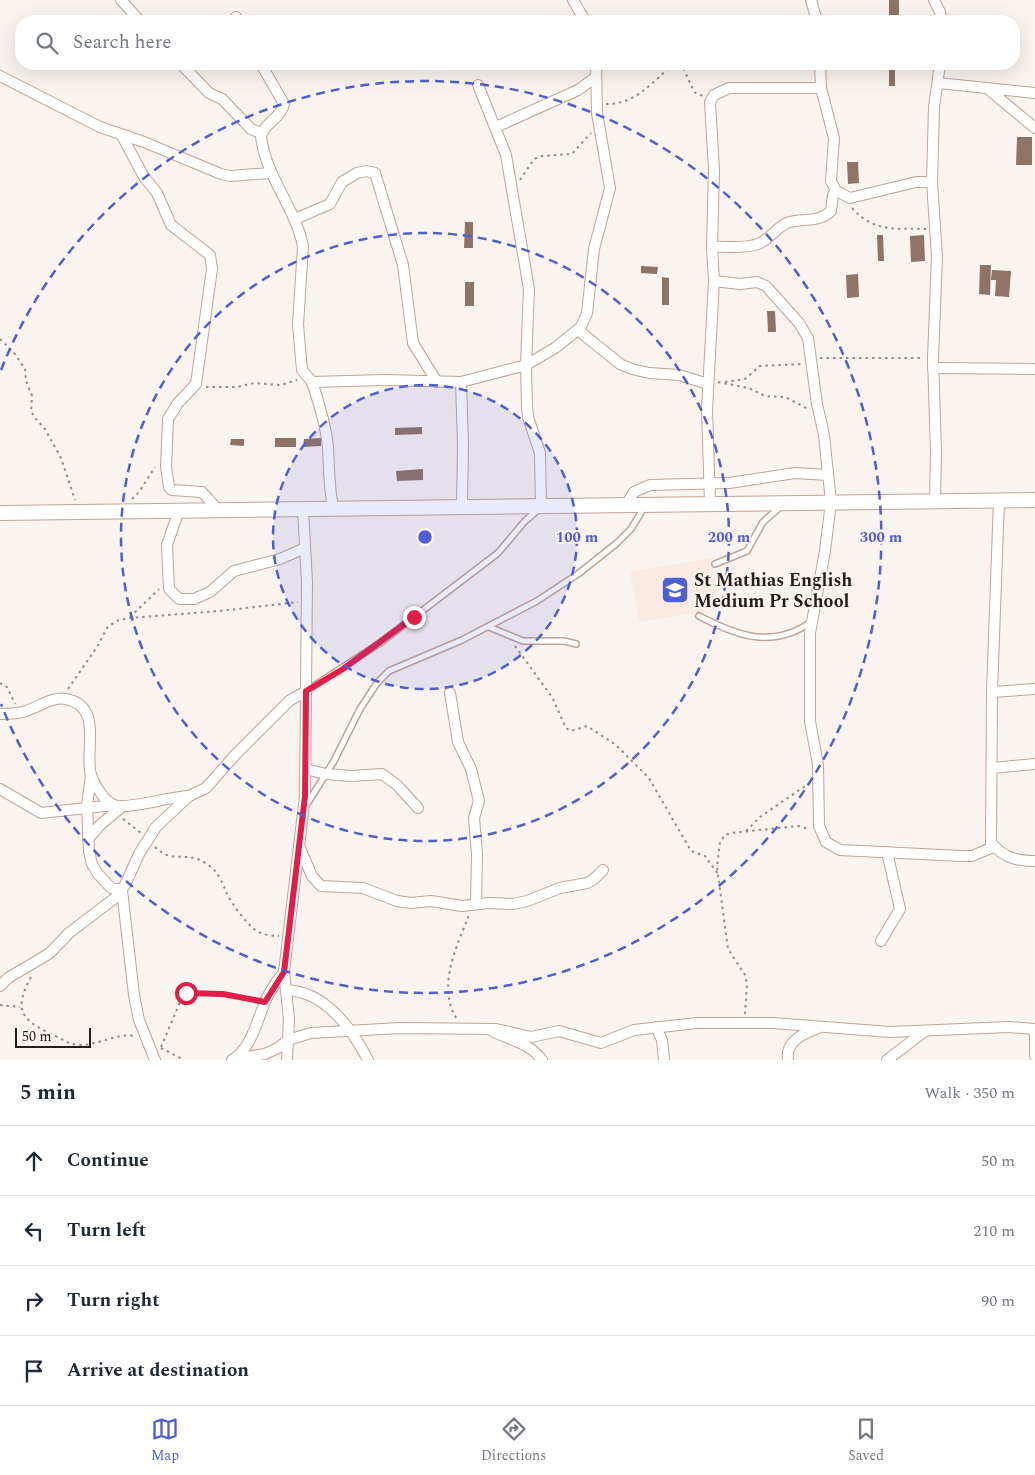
<!DOCTYPE html>
<meta charset="utf-8">
<style>
body{margin:0;font-family:Spectral,serif;background:#f2f2f3;color:#1f2937}
.scale{position:absolute;left:15px;bottom:12px;width:76px;box-sizing:border-box;padding-left:5px;border:2px solid #281c16;border-top:0;font-size:14px;line-height:18px;white-space:nowrap;color:#281c16;-webkit-text-stroke:4px #faf4f0;paint-order:stroke}
.stop{position:absolute;width:15px;height:15px;margin:-11px;border:4px solid #e11d48;border-radius:50%;background:#fff}
.stop.end{background:#e11d48;border-color:#fff;box-shadow:0 1px 5px #0008}
.list{margin:0;padding:0;list-style:none}
h2{display:flex;justify-content:space-between;align-items:center;height:65px;margin:0;padding:0 20px;font-size:21px}
h2 small{font-size:16px;font-weight:400;color:#747a83}
.list li{display:grid;grid-template-columns:32px 1fr auto;gap:15px;align-items:center;box-sizing:border-box;height:70px;padding:0 20px;border-top:1px solid #e0e1e3}
.list b{display:block;font-size:19px;white-space:nowrap}
.list em{font-size:16px;font-style:normal;color:#747a83}
.icon{flex:none;width:28px;height:28px;fill:none;stroke:currentColor;stroke-width:2;stroke-linecap:round;stroke-linejoin:round}
.map{position:relative;flex:none;width:1035px;height:1060px;overflow:hidden}
.search{position:absolute;background:#fff;box-shadow:0 5px 20px #0002;left:15px;right:15px;top:15px;height:55px;display:flex;align-items:center;gap:12px;box-sizing:border-box;padding:0 18px;border-radius:20px;color:#747a83;font-size:19px}
.sheet{height:345px;background:#fff}
nav{display:flex;justify-content:space-around;align-items:center;box-sizing:border-box;height:70px;border-top:1px solid #e0e1e3;background:#fff;font-size:14px;color:#747a83}
nav a{display:grid;justify-items:center;gap:2px}
nav .on{color:#505ed4}
.map>svg:first-child{display:block}
</style>
<div class="map">
<svg width="1035" height="1060" viewBox="0 0 1035 1060">
<rect width="100%" height="100%" fill="#faf4f0"/>
<path fill="#faeae1" d="M 711,558 L 720,608 L 639,622 L 630,572 Z"/>
<g fill="#8f7364">
<rect x="889" y="0" width="10" height="21"/>
<path d="M 889,64 L 913,64 L 913,70 L 895,70 L 895,86 L 889,86 Z"/>
<path d="M 1017,137 L 1032,137 L 1032,165 L 1016,165 Z"/>
<path d="M 847,162 L 858,162 L 859,183 L 848,184 Z"/>
<path d="M 465,222 L 473,222 L 473,248 L 464,248 Z"/>
<path d="M 877,235 L 883,235 L 884,261 L 878,261 Z"/>
<path d="M 924,235 L 925,261 L 911,262 L 910,236 Z"/>
<path d="M 980,265 L 991,265 L 990,295 L 979,294 Z"/>
<path d="M 641,266 L 658,267 L 657,274 L 641,273 Z"/>
<path d="M 992,270 L 1011,271 L 1009,297 L 995,296 L 996,280 L 991,280 Z"/>
<path d="M 858,274 L 859,297 L 847,298 L 846,275 Z"/>
<path d="M 662,277 L 669,278 L 669,305 L 662,305 Z"/>
<rect x="465" y="282" width="9" height="24"/>
<path d="M 767,311 L 775,311 L 776,332 L 768,332 Z"/>
<path d="M 422,427 L 422,434 L 395,435 L 395,428 Z"/>
<rect x="275" y="438" width="21" height="9"/>
<path d="M 321,438 L 321,446 L 303,447 L 304,439 Z"/>
<path d="M 231,439 L 244,439 L 244,446 L 230,445 Z"/>
<path d="M 423,469 L 423,480 L 397,481 L 396,471 Z"/>
</g>
<g fill="none" stroke-linecap="round" stroke-linejoin="round">
<g stroke="#c2a394" stroke-width="8">
<g id="lane">
<path d="M 715,564 L 747,551 L 763,522 L 779,508"/>
<path d="M 699,616 C 737,636 773,649 811,622"/>
<path d="M 489,627 L 523,641 L 564,641 L 576,644"/>
<path d="M 306,691 L 380,643 L 498,553 L 525,521 L 539,509"/>
<path d="M 307,804 L 334,761 L 360,709 L 377,683 L 389,671 L 462,640 L 537,601 L 578,574 L 617,543 L 631,529 L 645,506"/>
</g>
</g>
<g stroke="#c2a394" stroke-width="12">
<g id="street">
<path d="M 121,0 L 140,21"/>
<path d="M 573,0 L 585,21"/>
<path d="M 811,0 L 817,21"/>
<path d="M 934,0 L 940,12 L 941,21"/>
<path d="M 236,17 L 238,21"/>
<path d="M 181,64 L 209,93 L 222,99 L 251,129 L 261,133"/>
<path d="M 261,64 L 284,104 C 281,119 263,123 261,137 C 266,177 295,207 303,246 L 298,325 L 302,370 L 312,382 L 385,380 L 461,382 L 526,365 L 555,348 L 581,327 L 587,313 L 594,249 L 610,188 L 597,113 L 596,64"/>
<path d="M 820,64 L 821,88 L 834,138 L 831,181 L 836,191 L 850,198 L 916,182 L 932,182"/>
<path d="M 0,76 L 100,127 L 144,142 L 221,174 L 230,176 L 271,173"/>
<path d="M 938,83 L 1035,93"/>
<path d="M 478,85 L 506,155 L 529,289 L 526,365 L 527,406 L 528,417 L 540,453 L 541,507"/>
<path d="M 988,89 L 1035,128"/>
<path d="M 496,127 L 578,90 L 596,77"/>
<path d="M 122,136 L 144,177 L 157,193 L 171,225 L 210,255 L 212,269 L 196,384 L 178,403 L 168,419 L 166,467 L 169,487 L 172,490 L 202,492 L 218,510"/>
<path d="M 295,219 L 330,204 L 342,182 L 357,173 L 366,171 L 375,173 L 403,265 L 413,343 L 437,382"/>
<path d="M 712,247 C 726,246 745,249 758,244 C 769,240 776,228 787,223 C 801,217 818,224 831,211 L 833,195 L 836,191"/>
<path d="M 714,281 L 740,284 L 757,282 L 766,286 L 799,323 L 808,338 L 817,404 L 824,435 L 831,502 L 825,551 L 810,633 L 810,721 L 818,765 L 819,826 L 826,842 L 840,850 L 961,856 L 972,856 L 991,848 L 992,692 L 999,500"/>
<path d="M 578,330 L 620,364 L 632,369 L 649,373 L 679,375 L 708,384"/>
<path d="M 933,368 L 1035,369"/>
<path d="M 312,382 C 319,403 326,425 328,447 C 329,468 329,487 333,508"/>
<path d="M 461,382 L 463,444 L 462,507"/>
<path d="M 935,501 L 936,452 L 933,358 L 937,257 L 932,182 L 934,107 L 940,64"/>
<path d="M 710,502 L 707,410 L 714,281 L 712,247 L 714,170 L 710,102 L 714,95 L 729,88 L 821,88"/>
<path d="M 626,505 L 634,492 L 650,485 L 729,483 L 795,473 L 828,475"/>
<path d="M 179,510 L 167,545 L 169,589 L 179,599 L 194,599 L 210,592 L 234,571 L 280,559 L 305,548"/>
<path d="M 992,692 L 1035,689"/>
<path d="M 450,693 L 458,742 L 471,769 L 479,801 L 474,818 L 477,854 L 476,904"/>
<path d="M 0,714 C 9,714 17,714 26,711 C 39,707 52,696 66,699 C 104,706 84,752 91,775 C 93,781 96,787 100,792 C 104,798 109,804 117,806 C 133,808 169,797 189,796"/>
<path d="M 992,768 L 1035,764"/>
<path d="M 305,769 L 326,774 L 351,776 L 382,774 L 397,785 L 418,808"/>
<path d="M 91,775 L 87,805 L 89,852 L 92,864 L 98,874 L 111,888 L 122,890 L 134,995 L 139,1020 L 155,1060"/>
<path d="M 0,789 L 41,813 L 114,805"/>
<path d="M 88,839 L 101,824 L 123,806"/>
<path d="M 992,844 C 1005,858 1017,861 1035,861"/>
<path d="M 299,846 L 312,876 L 321,886 L 363,888 L 397,901 L 411,903 L 431,901 L 462,906 L 489,903 L 513,904 L 527,901 L 560,888 L 587,883 L 593,880 L 603,870"/>
<path d="M 881,941 L 900,909 L 887,852"/>
<path d="M 0,986 L 8,978 L 50,953 L 69,933 L 115,898 L 125,885 L 139,854 L 156,827 L 189,796 L 206,788 L 235,755 L 289,701 L 306,691"/>
<path d="M 287,990 C 326,992 352,1029 368,1060"/>
<path d="M 656,1027 L 662,1040 L 664,1060"/>
<path d="M 492,1031 C 510,1040 530,1043 542,1060"/>
<path d="M 1035,1034 L 1035,1056"/>
<path d="M 234,1059 L 265,1054 L 278,1048 L 288,1040 L 311,1033 L 400,1028 L 496,1029 L 531,1037 L 559,1031 L 601,1043 L 634,1030 L 697,1023 L 773,1023 L 890,1032 L 1009,1027 L 1035,1029"/>
<path d="M 232,1060 C 251,1049 257,1021 265,1002 C 269,991 277,981 284,972"/>
<path d="M 287,1060 L 289,1019 L 284,972 L 305,796 L 307,582 L 303,509"/>
<path d="M 788,1060 C 785,1041 803,1034 818,1028"/>
<path d="M 887,1060 L 925,1031"/>
</g>
</g>
<g stroke="#c2a394" stroke-width="16">
<path id="secondary" d="M 0,513 L 1035,500"/>
</g>
<g stroke="#948b86" stroke-width="2" stroke-dasharray="2.5 4" stroke-linecap="butt">
<path d="M 606,104 C 634,105 652,83 671,66 L 683,67 L 694,92 L 703,96"/>
<path d="M 520,180 L 534,159 L 542,156 L 572,154 L 591,133"/>
<path d="M 852,208 C 874,233 896,228 926,229"/>
<path d="M 0,339 L 15,354 L 25,369 L 26,381 L 32,396 L 31,411 L 35,418 L 45,429 L 61,458 L 75,500"/>
<path d="M 820,358 L 923,358"/>
<path d="M 718,382 L 749,388 L 765,396 L 785,397 L 808,409"/>
<path d="M 725,382 L 745,379 L 760,366 L 802,364"/>
<path d="M 206,387 L 237,387 L 254,383 L 281,385 L 297,380"/>
<path d="M 132,499 L 139,492 L 155,467"/>
<path d="M 130,617 L 159,589"/>
<path d="M 515,646 L 552,697 L 566,728 L 571,731 L 587,726 L 616,745 L 649,778 L 691,851 L 705,856 L 718,874"/>
<path d="M 0,683 L 7,687 L 15,704"/>
<path d="M 68,689 L 97,647 L 107,628 L 116,621 L 129,618 L 219,611 L 298,602"/>
<path d="M 123,819 L 141,833"/>
<path d="M 746,831 L 760,817 L 808,784"/>
<path d="M 155,847 C 175,867 189,846 213,869 C 219,874 223,884 226,892 C 232,904 246,924 257,931 C 263,935 272,936 279,936"/>
<path d="M 31,977 C 15,1007 18,1018 49,1033 C 59,1037 67,1044 78,1045 C 98,1046 114,1033 135,1036"/>
<path d="M 0,1005 L 20,1007"/>
<path d="M 745,1014 L 747,984 L 745,975 L 728,949 L 717,867 L 720,842 L 725,835 L 731,833 L 798,826 L 809,829"/>
<path d="M 456,1018 C 437,985 457,946 469,915"/>
<path d="M 161,1047 L 183,995 L 186,993 L 223,994 L 255,1000"/>
<path d="M 161,1048 L 184,1060"/>
</g>
<use href="#lane" stroke="#fff" stroke-width="5"/>
<use href="#street" stroke="#fff" stroke-width="10"/>
<use href="#secondary" stroke="#fff" stroke-width="14"/>
</g>
<g fill="none" stroke-linecap="round" stroke-linejoin="round">
<path stroke="#e11d48" stroke-width="6" d="M 186,993 L 223,994 L 265,1002 L 284,972 L 305,796 L 306,691 L 343,669 L 414,617"/>
</g>
<circle cx="425" cy="537" r="152" fill="#505ed4" fill-opacity=".12"/>
<g fill="none" stroke="#505ed4" stroke-width="2.5" stroke-dasharray="9 6">
<circle cx="425" cy="537" r="152"/>
<circle cx="425" cy="537" r="304"/>
<path d="M1 370A456 456 0 1 1 1 704"/>
</g>
<defs>
<g id="school-square" transform="scale(1.4375)"><rect x="-9" y="-9" width="18" height="18" rx="4" fill="#505ed4" stroke="#faf4f0"/><path d="M0-5L7-2L0 1L-7-2ZM-4 1L0 2.5L4 1V4Q0 6-4 4Z" fill="#fff"/></g>
</defs>
<g fill-rule="evenodd">
<use href="#school-square" x="675" y="590"/>
</g>
<g text-anchor="middle" dominant-baseline="central" stroke-width="4" stroke-linejoin="round" paint-order="stroke">
<g font-size="18" font-weight="bold" fill="#281c16" stroke="#faf4f0" text-anchor="start">
<text x="694" y="580">St Mathias English<tspan x="694" dy="21">Medium Pr School</tspan></text>
</g>
</g>
<circle cx="425" cy="537" r="8" fill="#505ed4" stroke="#faf4f0" stroke-width="2.5"/>
<g font-size="15" text-anchor="middle" font-weight="bold" fill="#505ed4" stroke="#faf4f0" stroke-width="4" stroke-linejoin="round" paint-order="stroke">
<text x="577" y="542">100 m</text>
<text x="729" y="542">200 m</text>
<text x="881" y="542">300 m</text>
</g>
</svg>
<div class="scale">50 m</div>
<div class="stop" style="left:186px;top:993px"></div>
<div class="stop end" style="left:414px;top:617px"></div>
<div class="search"><svg class="icon" aria-label="search" viewBox="0 0 24 24"><circle cx="10" cy="10" r="6"/><path d="M15 15l6 6"/></svg>Search here</div>
</div>
<section class="sheet">
<h2>5 min<small>Walk · 350 m</small></h2>
<ul class="list">
<li><svg class="icon" aria-label="ahead" viewBox="0 0 24 24"><path d="M12 20V5M6 11l6-6 6 6"/></svg><div><b>Continue</b></div><em>50 m</em></li>
<li><svg class="icon" aria-label="left" viewBox="0 0 24 24"><path d="M17 20v-9H6M10 6l-5 5 5 5"/></svg><div><b>Turn left</b></div><em>210 m</em></li>
<li><svg class="icon" aria-label="right" viewBox="0 0 24 24"><path d="M7 20v-9h11M14 6l5 5-5 5"/></svg><div><b>Turn right</b></div><em>90 m</em></li>
<li><svg class="icon" aria-label="arrive" viewBox="0 0 24 24"><path d="M6 21V4h12l-3 4 3 4H6"/></svg><div><b>Arrive at destination</b></div></li>
</ul>
</section>
<nav>
<a class="on"><svg class="icon" aria-label="map" viewBox="0 0 24 24"><path d="M3 6l6-2 6 2 6-2v14l-6 2-6-2-6 2zM9 4v14M15 6v14"/></svg>Map</a>
<a><svg class="icon" aria-label="directions" viewBox="0 0 24 24"><path d="M12 3l9 9-9 9-9-9zM9 14v-3h6M13 9l2 2-2 2"/></svg>Directions</a>
<a><svg class="icon" aria-label="saved" viewBox="0 0 24 24"><path d="M7 4h10v16l-5-4-5 4z"/></svg>Saved</a>
</nav>
